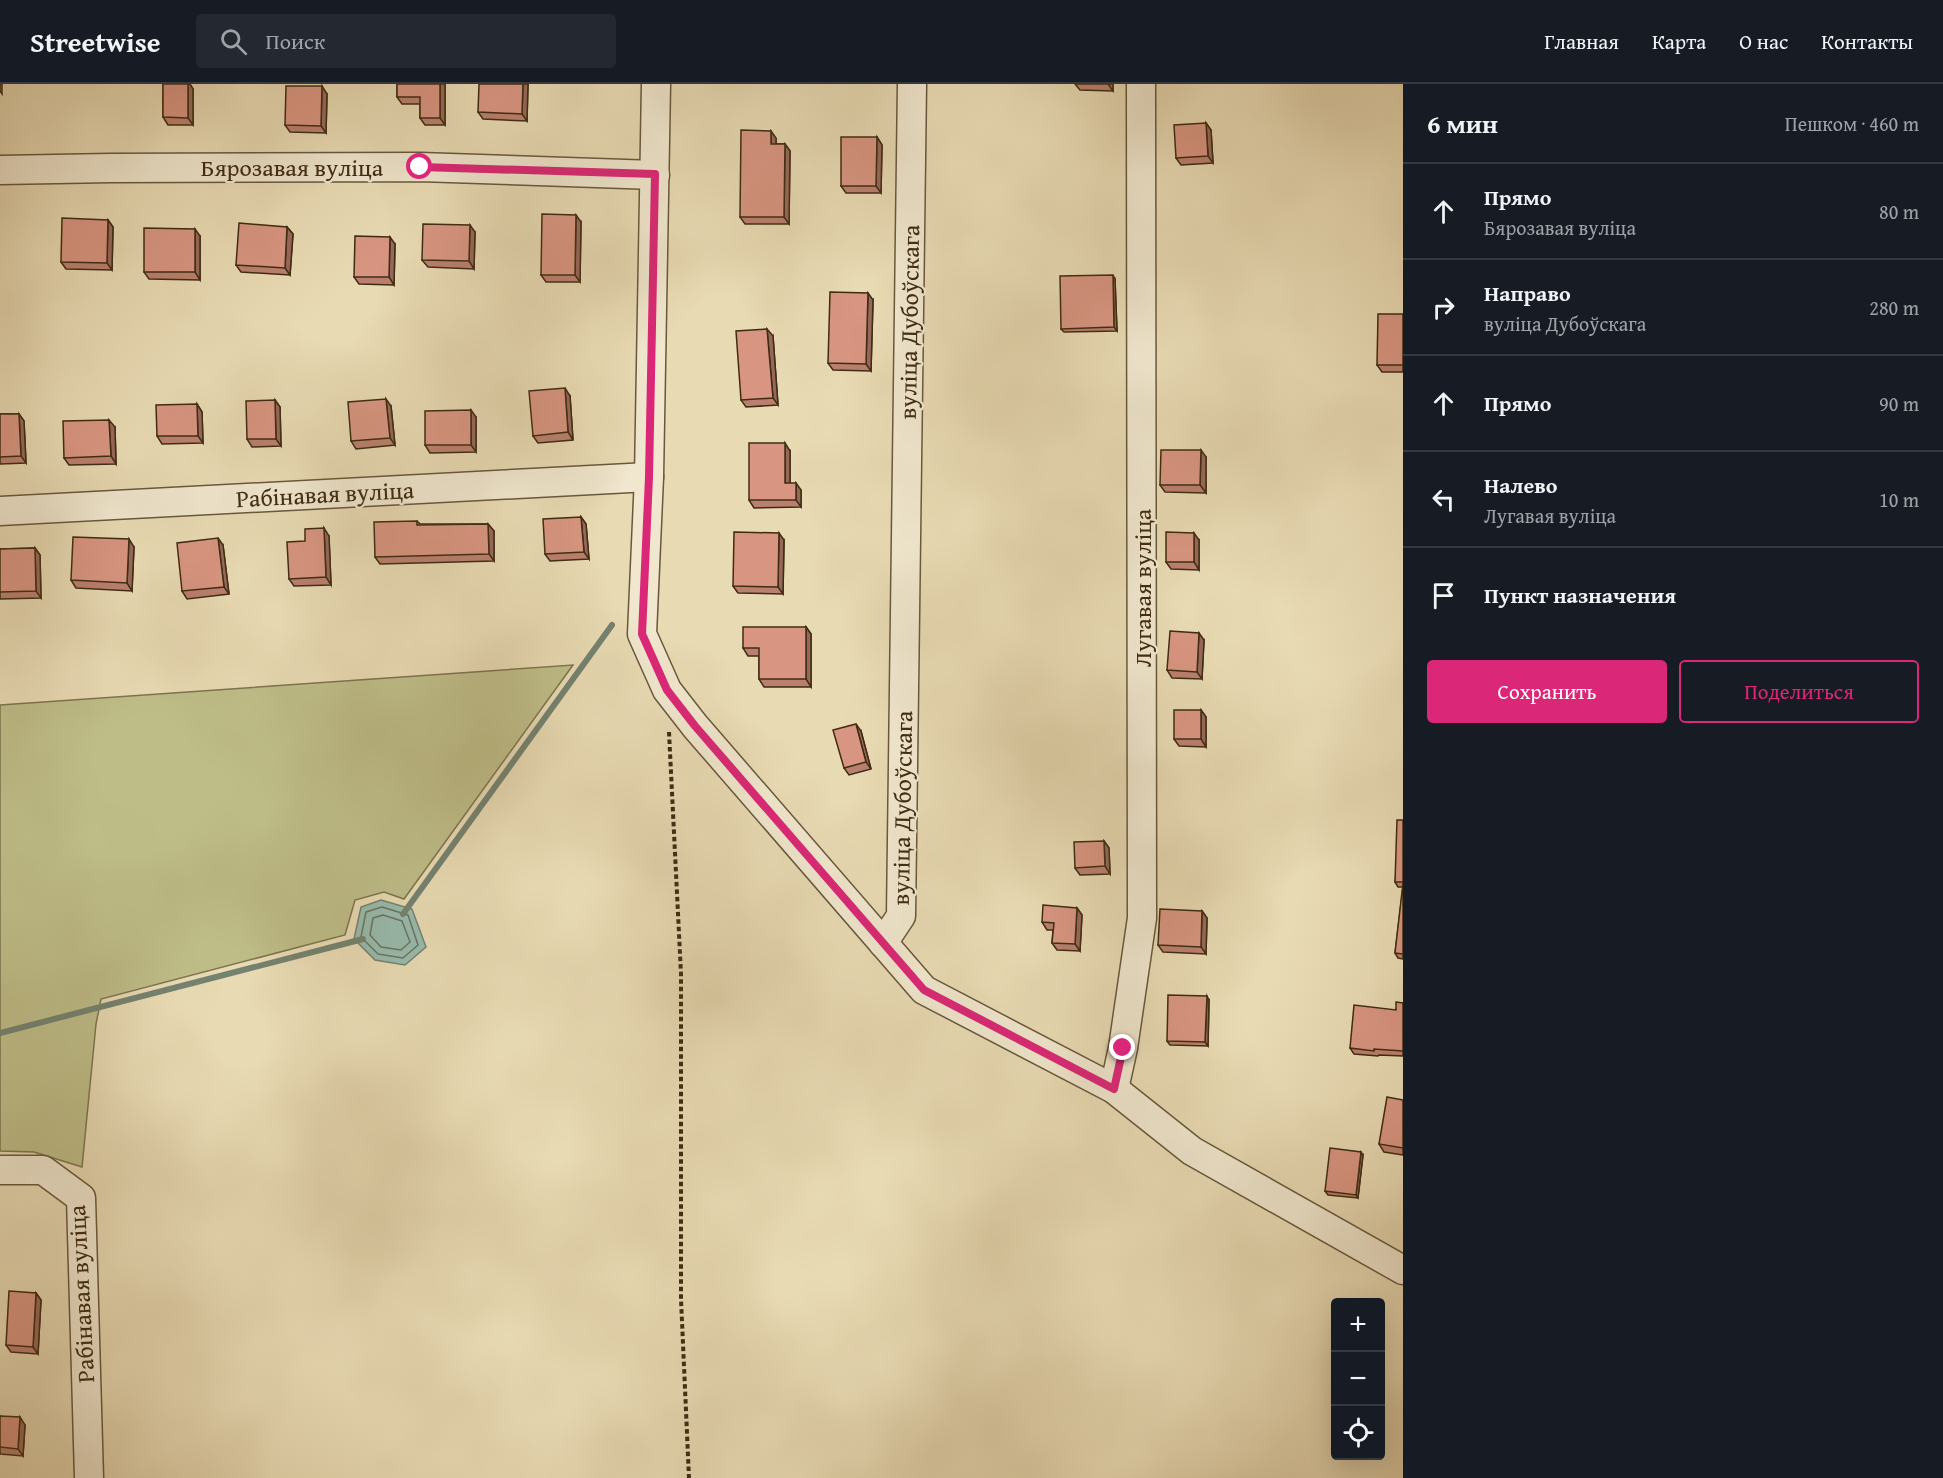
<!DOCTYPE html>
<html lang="ru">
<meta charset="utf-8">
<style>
body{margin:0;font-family:"Gentium Book Plus",serif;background:#242831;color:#f1f3f6}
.controls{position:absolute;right:18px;bottom:18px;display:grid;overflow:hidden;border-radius:6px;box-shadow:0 6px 24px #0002}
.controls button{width:54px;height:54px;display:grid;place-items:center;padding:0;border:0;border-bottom:2px solid #363941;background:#171b24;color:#f1f3f6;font:30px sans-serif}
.stop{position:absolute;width:18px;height:18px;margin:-14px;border:4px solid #db2777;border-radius:50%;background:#fff}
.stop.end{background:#db2777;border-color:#fff;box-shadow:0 2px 6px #0008}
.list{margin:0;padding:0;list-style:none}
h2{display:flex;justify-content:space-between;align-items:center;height:78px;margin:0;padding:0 24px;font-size:26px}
h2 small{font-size:20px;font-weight:400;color:#9ea1a6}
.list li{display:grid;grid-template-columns:39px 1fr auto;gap:18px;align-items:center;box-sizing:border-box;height:96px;padding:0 24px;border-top:2px solid #363941}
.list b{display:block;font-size:22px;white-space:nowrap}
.list p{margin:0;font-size:20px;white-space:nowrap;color:#9ea1a6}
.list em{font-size:20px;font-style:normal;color:#9ea1a6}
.actions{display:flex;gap:12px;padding:18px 24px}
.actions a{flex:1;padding:14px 0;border:2px solid #db2777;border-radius:6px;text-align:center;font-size:21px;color:#db2777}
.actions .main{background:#db2777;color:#fff}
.icon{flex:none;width:33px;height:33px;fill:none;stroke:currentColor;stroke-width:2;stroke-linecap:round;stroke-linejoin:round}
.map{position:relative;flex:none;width:1403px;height:1394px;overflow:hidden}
header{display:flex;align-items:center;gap:36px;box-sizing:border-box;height:84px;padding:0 30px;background:#171b24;border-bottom:2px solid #363941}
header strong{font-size:28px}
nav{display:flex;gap:33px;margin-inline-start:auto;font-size:21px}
.search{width:420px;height:54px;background:#242831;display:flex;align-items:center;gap:15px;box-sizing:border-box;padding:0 21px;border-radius:6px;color:#9ea1a6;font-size:22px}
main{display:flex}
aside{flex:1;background:#171b24}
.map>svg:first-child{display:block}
</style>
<header>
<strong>Streetwise</strong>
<div class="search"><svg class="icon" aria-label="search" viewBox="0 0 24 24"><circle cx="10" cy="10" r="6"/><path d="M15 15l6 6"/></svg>Поиск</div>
<nav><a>Главная</a><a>Карта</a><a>О нас</a><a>Контакты</a></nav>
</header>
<main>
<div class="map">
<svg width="1403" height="1394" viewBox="0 0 1403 1394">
<rect width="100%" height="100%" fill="#e8dab3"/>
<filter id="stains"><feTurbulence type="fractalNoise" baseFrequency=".00333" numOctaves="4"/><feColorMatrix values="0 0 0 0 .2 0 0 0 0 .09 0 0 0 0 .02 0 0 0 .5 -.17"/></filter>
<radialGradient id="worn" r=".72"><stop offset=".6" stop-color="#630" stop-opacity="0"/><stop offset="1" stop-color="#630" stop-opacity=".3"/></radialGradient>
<path fill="#bebd88" stroke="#7e744e" stroke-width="1.5" d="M 573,581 L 404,815 L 384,808 L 355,816 L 345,851 L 101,915 L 96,940 L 82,1083 L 34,1068 L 0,1067 L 0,621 Z"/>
<path fill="#97bbae" stroke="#748270" stroke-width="1.5" d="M 381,816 L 412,825 L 426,863 L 405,881 L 375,876 L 354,855 L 361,823 Z"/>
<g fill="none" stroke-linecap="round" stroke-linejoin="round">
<g stroke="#6b7460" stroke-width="1.5">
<path d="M 382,823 L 408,831 L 418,861 L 403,874 L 378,870 L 361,853 L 366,828 Z"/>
<path d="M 383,831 L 402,837 L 410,858 L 401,866 L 381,863 L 370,851 L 373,834 Z"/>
</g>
<g stroke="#748270" stroke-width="6">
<path d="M 403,830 L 612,541"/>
<path d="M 0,949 L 363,855"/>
</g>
<g stroke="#69583b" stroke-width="31">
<g id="minor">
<path d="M 656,0 L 649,393 L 642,550 L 667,606 L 695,642 L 924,906 L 1114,1005 L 1192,1067 L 1403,1186"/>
<path d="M 0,86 L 111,84 L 420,83 L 655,91"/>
<path d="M 0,427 L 649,393"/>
<path d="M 883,859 L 901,832 L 912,0"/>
<path d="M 1114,1005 L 1123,964 L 1142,834 L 1141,0"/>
<path d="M 0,1086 L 43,1086 L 81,1114 L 89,1394"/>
</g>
</g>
<path stroke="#3f2c13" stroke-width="4" stroke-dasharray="4.5 3" stroke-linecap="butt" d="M 669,648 L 681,890 L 681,1215 L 689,1394"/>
<use href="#minor" stroke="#f0e7ce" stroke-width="28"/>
</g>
<g fill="#ba806f" stroke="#3f2c13" stroke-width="1.5">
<path d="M 163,0 L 190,0 L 193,5 L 193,41 L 168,41 L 163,33 Z"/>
<path d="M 397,0 L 445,0 L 445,41 L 425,41 L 420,34 L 420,20 L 402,20 L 397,13 Z"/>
<path d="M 528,0 L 527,37 L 483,35 L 478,28 Z"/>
<path d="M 1075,0 L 1113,0 L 1113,7 L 1080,6 Z"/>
<path d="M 327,10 L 326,49 L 290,48 L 285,41 Z"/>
<path d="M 1206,39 L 1211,46 L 1213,79 L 1181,81 L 1176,74 Z"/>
<path d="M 877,53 L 882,61 L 881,109 L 846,109 L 841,102 Z"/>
<path d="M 776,54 L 776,60 L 785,60 L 790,67 L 789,140 L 745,140 L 740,133 Z"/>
<path d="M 108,136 L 113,143 L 112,186 L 66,185 L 61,178 Z"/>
<path d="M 581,138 L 580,198 L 546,198 L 541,191 Z"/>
<path d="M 287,143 L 293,150 L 290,191 L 241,188 L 236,181 Z"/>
<path d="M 475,148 L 474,185 L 428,183 L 422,176 Z"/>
<path d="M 200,152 L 200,196 L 149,195 L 144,188 Z"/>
<path d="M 395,160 L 394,201 L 359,200 L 354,193 Z"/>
<path d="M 1115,195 L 1117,247 L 1064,248 L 1061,245 Z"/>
<path d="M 873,216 L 871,287 L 833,286 L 828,279 Z"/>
<path d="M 1403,230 L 1403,288 L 1382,288 L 1377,281 Z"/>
<path d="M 773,252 L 778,321 L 746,323 L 741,316 Z"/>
<path d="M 570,312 L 573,356 L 538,359 L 533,352 Z"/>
<path d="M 275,316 L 280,323 L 281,362 L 252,363 L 247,355 Z"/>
<path d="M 197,320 L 202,328 L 203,359 L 162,360 L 157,352 Z"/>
<path d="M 391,322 L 395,361 L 356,365 L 351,357 Z"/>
<path d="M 0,330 L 19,330 L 24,337 L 26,379 L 0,380 Z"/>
<path d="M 476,333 L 476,368 L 430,369 L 425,361 Z"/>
<path d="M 115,343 L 116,380 L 69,381 L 64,374 Z"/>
<path d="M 790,367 L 790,399 L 801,406 L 801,423 L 754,424 L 749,416 Z"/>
<path d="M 1206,373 L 1206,409 L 1165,408 L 1160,401 Z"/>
<path d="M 581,433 L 586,440 L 589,475 L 550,477 L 545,470 Z"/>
<path d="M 417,437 L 420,440 L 488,440 L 494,447 L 494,477 L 380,480 L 375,473 Z"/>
<path d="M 329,452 L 331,501 L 294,502 L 289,495 L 305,457 Z"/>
<path d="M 784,456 L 783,510 L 738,509 L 733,502 Z"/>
<path d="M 1199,456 L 1199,486 L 1171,485 L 1166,478 Z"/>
<path d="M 223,461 L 229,510 L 187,515 L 182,507 Z"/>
<path d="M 134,463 L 132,507 L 76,504 L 71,496 Z"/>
<path d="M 35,464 L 40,471 L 41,514 L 0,515 L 0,465 Z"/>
<path d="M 806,543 L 811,550 L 811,603 L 764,603 L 759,595 L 759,572 L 748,572 L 743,564 Z"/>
<path d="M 1204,556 L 1202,595 L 1172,594 L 1167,586 Z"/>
<path d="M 1201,626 L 1206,633 L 1206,663 L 1179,662 L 1174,655 Z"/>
<path d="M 861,647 L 871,685 L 849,691 L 844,684 Z"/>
<path d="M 1403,736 L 1403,875 L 1398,874 L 1395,869 L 1403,803 L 1398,803 L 1395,798 Z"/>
<path d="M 1104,757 L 1109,764 L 1110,790 L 1080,791 L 1075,784 Z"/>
<path d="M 1077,824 L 1082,831 L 1080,867 L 1057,866 L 1052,859 L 1053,846 L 1047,846 L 1042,838 Z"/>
<path d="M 1202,827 L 1207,834 L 1206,870 L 1163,868 L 1158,861 Z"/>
<path d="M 1209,916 L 1208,962 L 1170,961 L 1167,957 Z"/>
<path d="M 1403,919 L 1403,972 L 1379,971 L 1378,972 L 1354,970 L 1350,964 Z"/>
<path d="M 1403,1016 L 1403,1071 L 1384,1068 L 1379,1060 Z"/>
<path d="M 1363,1071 L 1358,1114 L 1328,1111 L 1325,1107 Z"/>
<path d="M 36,1209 L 41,1216 L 38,1270 L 11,1268 L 6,1261 Z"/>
<path d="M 0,1332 L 25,1341 L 23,1372 L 0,1370 Z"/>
</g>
<g fill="#97685a" stroke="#3f2c13" stroke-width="1.5">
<path d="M 0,0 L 2,0 L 2,10 L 0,7 Z"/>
<path d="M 188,0 L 190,0 L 193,5 L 193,41 L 188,34 Z"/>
<path d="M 440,0 L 445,0 L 445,41 L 440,34 Z"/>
<path d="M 523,0 L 528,0 L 527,37 L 522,30 Z"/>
<path d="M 1108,0 L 1113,0 L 1113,7 Z"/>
<path d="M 322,2 L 327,10 L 326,49 L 321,42 Z"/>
<path d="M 1206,39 L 1211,46 L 1213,79 L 1208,72 Z"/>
<path d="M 771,47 L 776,54 L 776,67 L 771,60 Z"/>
<path d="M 877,53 L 882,61 L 881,109 L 876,102 Z"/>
<path d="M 785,60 L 790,67 L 789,140 L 784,133 Z"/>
<path d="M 576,131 L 581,138 L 580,198 L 575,191 Z"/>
<path d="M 108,136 L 113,143 L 112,186 L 107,179 Z"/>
<path d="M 470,141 L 475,148 L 474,185 L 469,177 Z"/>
<path d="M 287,143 L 293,150 L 290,191 L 285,184 Z"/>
<path d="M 195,145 L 200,152 L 200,196 L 195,188 Z"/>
<path d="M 390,153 L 395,160 L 394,201 L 389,193 Z"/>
<path d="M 1113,191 L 1115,195 L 1117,247 L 1114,243 Z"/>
<path d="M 868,209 L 873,216 L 871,287 L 866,280 Z"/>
<path d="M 767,245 L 773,252 L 778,321 L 773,314 Z"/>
<path d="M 565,304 L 570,312 L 573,356 L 568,348 Z"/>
<path d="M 386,315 L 391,322 L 395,361 L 390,354 Z"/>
<path d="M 275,316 L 280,323 L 281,362 L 276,355 Z"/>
<path d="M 197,320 L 202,328 L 203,359 L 198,352 Z"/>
<path d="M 471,326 L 476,333 L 476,368 L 471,361 Z"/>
<path d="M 19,330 L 24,337 L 26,379 L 21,372 Z"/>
<path d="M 109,336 L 115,343 L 116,380 L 111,372 Z"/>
<path d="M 785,359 L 790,367 L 790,406 L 785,399 Z"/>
<path d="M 1201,366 L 1206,373 L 1206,409 L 1200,401 Z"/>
<path d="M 796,399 L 801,406 L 801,423 L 796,416 Z"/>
<path d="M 581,433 L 586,440 L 589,475 L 584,468 Z"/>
<path d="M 488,440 L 494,447 L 494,477 L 489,470 Z"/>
<path d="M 324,444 L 329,452 L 331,501 L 326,493 Z"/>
<path d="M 779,449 L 784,456 L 783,510 L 778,503 Z"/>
<path d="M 1194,449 L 1199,456 L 1199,486 L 1194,478 Z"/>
<path d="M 218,454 L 223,461 L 229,510 L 224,503 Z"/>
<path d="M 129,455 L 134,463 L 132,507 L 127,499 Z"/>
<path d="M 35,464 L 40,471 L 41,514 L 36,507 Z"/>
<path d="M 806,543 L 811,550 L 811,603 L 806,595 Z"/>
<path d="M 1199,549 L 1204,556 L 1202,595 L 1197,588 Z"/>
<path d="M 1201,626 L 1206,633 L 1206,663 L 1201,655 Z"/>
<path d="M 856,640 L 861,647 L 871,685 L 866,678 Z"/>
<path d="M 1104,757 L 1109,764 L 1110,790 L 1105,782 Z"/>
<path d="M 1077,824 L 1082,831 L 1080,867 L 1075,860 Z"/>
<path d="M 1202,827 L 1207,834 L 1206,870 L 1201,863 Z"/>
<path d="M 1207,912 L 1209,916 L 1208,962 L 1205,958 Z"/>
<path d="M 1361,1068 L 1363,1071 L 1358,1114 L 1356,1111 Z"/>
<path d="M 36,1209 L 41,1216 L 38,1270 L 33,1263 Z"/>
<path d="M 20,1333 L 25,1341 L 23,1372 L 18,1365 Z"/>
</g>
<g fill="#d89581" stroke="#3f2c13" stroke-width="1.5">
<path d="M 163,0 L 188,0 L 188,34 L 163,33 Z"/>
<path d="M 397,0 L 440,0 L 440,34 L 420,34 L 420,13 L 397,13 Z"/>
<path d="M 479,0 L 523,0 L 522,30 L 478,28 Z"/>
<path d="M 286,2 L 322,2 L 321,42 L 285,41 Z"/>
<path d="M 1206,39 L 1208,72 L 1176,74 L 1174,41 Z"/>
<path d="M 741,46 L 771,47 L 771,60 L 785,60 L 784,133 L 740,133 Z"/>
<path d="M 841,53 L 877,53 L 876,102 L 841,102 Z"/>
<path d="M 542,130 L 576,131 L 575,191 L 541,191 Z"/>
<path d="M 62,134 L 108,136 L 107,179 L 61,178 Z"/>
<path d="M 239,139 L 287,143 L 285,184 L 236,181 Z"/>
<path d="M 423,140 L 470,141 L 469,177 L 422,176 Z"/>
<path d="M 144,144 L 195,145 L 195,188 L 144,188 Z"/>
<path d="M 355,152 L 390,153 L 389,193 L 354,193 Z"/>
<path d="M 1113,191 L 1114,243 L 1061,245 L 1060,192 Z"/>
<path d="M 830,208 L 868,209 L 866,280 L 828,279 Z"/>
<path d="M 1378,230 L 1403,230 L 1403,281 L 1377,281 Z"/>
<path d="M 767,245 L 773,314 L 741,316 L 736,247 Z"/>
<path d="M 565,304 L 568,348 L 533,352 L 529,307 Z"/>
<path d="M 386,315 L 390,354 L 351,357 L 348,318 Z"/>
<path d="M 275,316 L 276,355 L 247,355 L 246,317 Z"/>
<path d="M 197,320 L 198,352 L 157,352 L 156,321 Z"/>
<path d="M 471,326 L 471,361 L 425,361 L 425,327 Z"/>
<path d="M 0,330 L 19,330 L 21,372 L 0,373 Z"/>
<path d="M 109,336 L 111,372 L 64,374 L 63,337 Z"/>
<path d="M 749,359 L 785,359 L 785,399 L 796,399 L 796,416 L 749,416 Z"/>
<path d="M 1161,366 L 1201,366 L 1200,401 L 1160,401 Z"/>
<path d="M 581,433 L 584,468 L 545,470 L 543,435 Z"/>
<path d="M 417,437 L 417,441 L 488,440 L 489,470 L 375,473 L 374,438 Z"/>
<path d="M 324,444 L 326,493 L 289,495 L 287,458 L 305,457 L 305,445 Z"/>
<path d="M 734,448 L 779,449 L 778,503 L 733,502 Z"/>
<path d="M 1166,448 L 1194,449 L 1194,478 L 1166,478 Z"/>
<path d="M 73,453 L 129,455 L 127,499 L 71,496 Z"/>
<path d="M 218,454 L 224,503 L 182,507 L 177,459 Z"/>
<path d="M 35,464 L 36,507 L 0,508 L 0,465 Z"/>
<path d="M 743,543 L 806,543 L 806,595 L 759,595 L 759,564 L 743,564 Z"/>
<path d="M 1170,547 L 1199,549 L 1197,588 L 1167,586 Z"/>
<rect x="1174" y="626" width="27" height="29"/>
<path d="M 856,640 L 866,678 L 844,684 L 833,646 Z"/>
<path d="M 1397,736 L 1403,736 L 1403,798 L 1395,798 Z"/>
<path d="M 1104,757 L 1105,782 L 1075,784 L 1074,758 Z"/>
<path d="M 1403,799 L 1403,870 L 1395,869 Z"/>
<path d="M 1043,821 L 1077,824 L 1075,860 L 1052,859 L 1054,839 L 1042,838 Z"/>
<path d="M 1160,825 L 1202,827 L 1201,863 L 1158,861 Z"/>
<path d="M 1168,911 L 1207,912 L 1205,958 L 1167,957 Z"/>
<path d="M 1396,918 L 1403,919 L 1403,967 L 1374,965 L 1374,967 L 1350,964 L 1354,921 L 1396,926 Z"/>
<path d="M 1387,1013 L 1403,1016 L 1403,1064 L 1379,1060 Z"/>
<path d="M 1330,1064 L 1361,1068 L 1356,1111 L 1325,1107 Z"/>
<path d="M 9,1207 L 36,1209 L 33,1263 L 6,1261 Z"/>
<path d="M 0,1332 L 20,1333 L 18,1365 L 0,1363 Z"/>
</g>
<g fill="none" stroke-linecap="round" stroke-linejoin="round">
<path stroke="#db2777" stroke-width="8" d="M 420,83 L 655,90 L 649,393 L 642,550 L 667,606 L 695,642 L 924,906 L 1114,1005 L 1123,964"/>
</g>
<g text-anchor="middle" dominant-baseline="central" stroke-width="4.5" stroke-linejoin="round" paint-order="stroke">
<g font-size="24" fill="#3f2c13" stroke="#f0e7ce">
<text x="292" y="83">Бярозавая вуліца</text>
<text transform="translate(909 238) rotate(-89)">вуліца Дубоўскага</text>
<text transform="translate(325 410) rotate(-3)">Рабінавая вуліца</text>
<text transform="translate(1142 504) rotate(-90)">Лугавая вуліца</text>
<text transform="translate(902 724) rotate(-89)">вуліца Дубоўскага</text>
<text transform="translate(81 1210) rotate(-93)">Рабінавая вуліца</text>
</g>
</g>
<rect width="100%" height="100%" filter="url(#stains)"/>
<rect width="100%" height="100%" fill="url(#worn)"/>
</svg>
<div class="controls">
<button>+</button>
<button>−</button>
<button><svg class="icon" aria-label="locate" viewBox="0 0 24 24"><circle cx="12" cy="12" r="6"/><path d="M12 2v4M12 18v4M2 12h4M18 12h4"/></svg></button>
</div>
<div class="stop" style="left:420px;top:83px"></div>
<div class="stop end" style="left:1123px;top:964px"></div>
</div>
<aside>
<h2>6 мин<small>Пешком · 460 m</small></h2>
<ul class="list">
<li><svg class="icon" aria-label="ahead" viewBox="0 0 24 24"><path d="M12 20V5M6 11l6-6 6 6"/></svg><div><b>Прямо</b><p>Бярозавая вуліца</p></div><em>80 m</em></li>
<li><svg class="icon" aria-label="right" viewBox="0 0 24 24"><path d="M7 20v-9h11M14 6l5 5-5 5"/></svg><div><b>Направо</b><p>вуліца Дубоўскага</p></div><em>280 m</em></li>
<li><svg class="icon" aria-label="ahead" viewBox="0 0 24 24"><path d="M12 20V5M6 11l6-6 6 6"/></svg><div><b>Прямо</b></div><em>90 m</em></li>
<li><svg class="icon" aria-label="left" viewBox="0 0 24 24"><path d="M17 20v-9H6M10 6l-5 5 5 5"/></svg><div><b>Налево</b><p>Лугавая вуліца</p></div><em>10 m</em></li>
<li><svg class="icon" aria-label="arrive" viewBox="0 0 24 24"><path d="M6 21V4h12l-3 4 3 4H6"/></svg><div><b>Пункт назначения</b></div></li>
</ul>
<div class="actions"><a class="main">Сохранить</a><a>Поделиться</a></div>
</aside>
</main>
